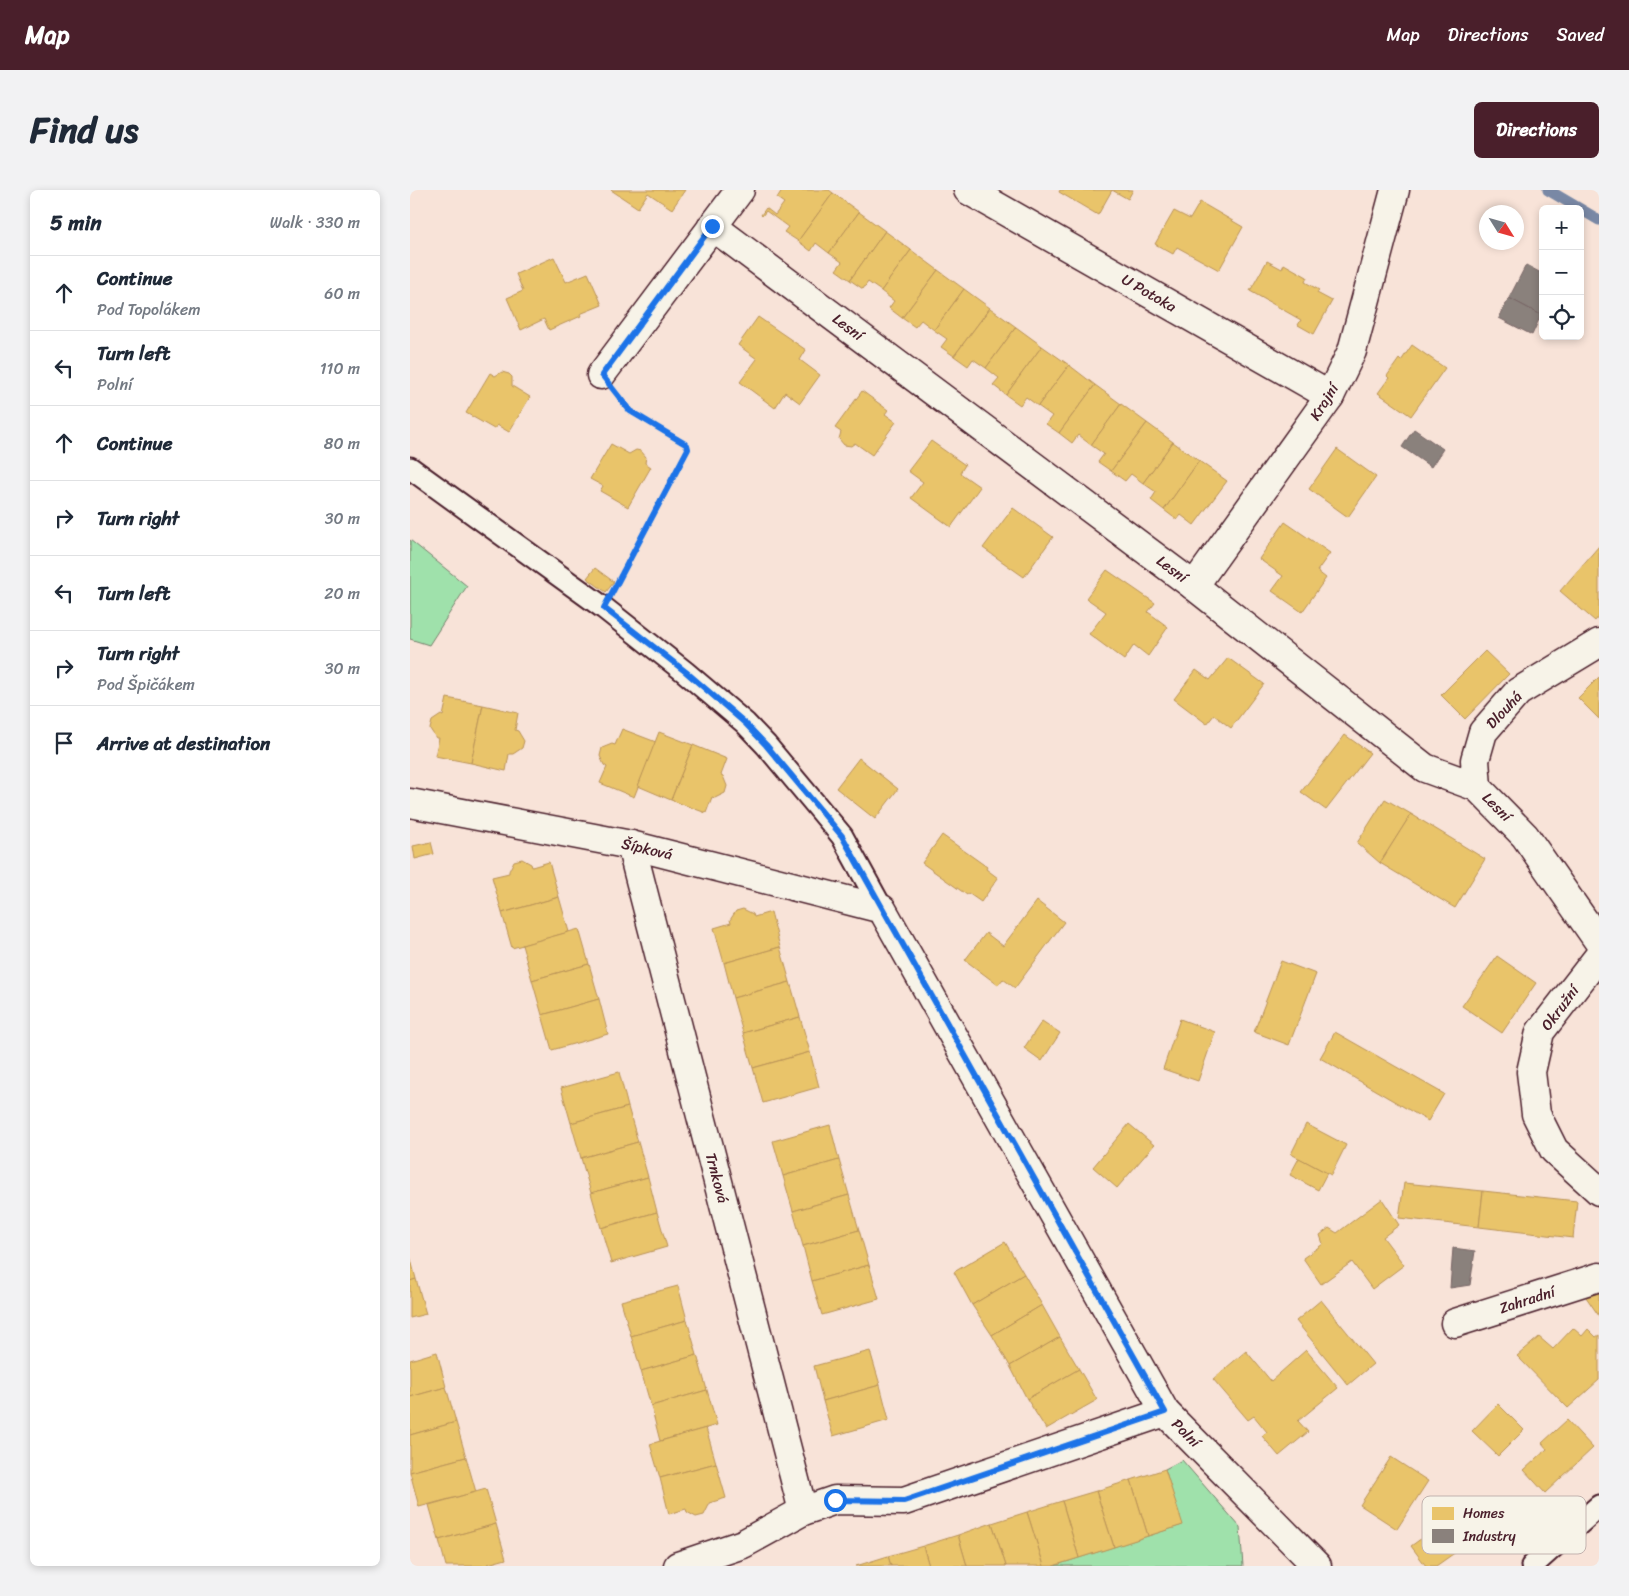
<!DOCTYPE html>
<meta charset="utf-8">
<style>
body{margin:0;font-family:Sriracha,sans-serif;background:#f2f2f3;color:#1f2937}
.controls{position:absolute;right:15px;top:15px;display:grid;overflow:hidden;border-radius:8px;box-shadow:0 2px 8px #0003}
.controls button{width:45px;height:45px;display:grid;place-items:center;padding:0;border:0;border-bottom:1px solid #e0e1e3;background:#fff;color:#1f2937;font:25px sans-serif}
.compass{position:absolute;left:1069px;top:15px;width:45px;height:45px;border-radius:50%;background:#fff;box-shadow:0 2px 8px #0003;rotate:127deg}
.stop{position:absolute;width:15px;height:15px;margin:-11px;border:4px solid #1a73e8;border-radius:50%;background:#fff}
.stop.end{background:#1a73e8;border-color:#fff;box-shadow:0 1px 5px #0008}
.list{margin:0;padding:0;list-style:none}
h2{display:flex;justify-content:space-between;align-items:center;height:65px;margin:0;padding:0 20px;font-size:21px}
h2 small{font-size:16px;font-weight:400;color:#747a83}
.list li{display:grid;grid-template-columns:32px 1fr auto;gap:15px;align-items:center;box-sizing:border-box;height:75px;padding:0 20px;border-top:1px solid #e0e1e3}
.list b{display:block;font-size:19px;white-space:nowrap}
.list p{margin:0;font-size:16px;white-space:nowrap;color:#747a83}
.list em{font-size:16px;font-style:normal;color:#747a83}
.icon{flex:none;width:28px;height:28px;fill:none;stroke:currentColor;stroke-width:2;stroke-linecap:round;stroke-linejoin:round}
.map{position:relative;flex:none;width:1189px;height:1376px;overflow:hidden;border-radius:8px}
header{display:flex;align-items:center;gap:30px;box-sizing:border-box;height:70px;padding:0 25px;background:#4a1f2b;color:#fff}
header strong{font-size:24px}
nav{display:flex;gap:28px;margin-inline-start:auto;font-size:18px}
.intro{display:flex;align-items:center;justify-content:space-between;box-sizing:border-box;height:120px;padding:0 30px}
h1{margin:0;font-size:35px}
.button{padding:12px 22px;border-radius:8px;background:#4a1f2b;color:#fff;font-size:18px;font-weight:700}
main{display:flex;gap:30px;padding:0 30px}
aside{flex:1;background:#fff;border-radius:8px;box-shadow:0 2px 8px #0003}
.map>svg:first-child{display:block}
</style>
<header>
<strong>Map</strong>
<nav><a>Map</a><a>Directions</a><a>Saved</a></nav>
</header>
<div class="intro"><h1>Find us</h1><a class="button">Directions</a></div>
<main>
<aside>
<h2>5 min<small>Walk · 330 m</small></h2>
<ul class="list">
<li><svg class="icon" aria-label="ahead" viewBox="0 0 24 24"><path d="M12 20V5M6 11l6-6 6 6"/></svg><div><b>Continue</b><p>Pod Topolákem</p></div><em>60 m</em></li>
<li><svg class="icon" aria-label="left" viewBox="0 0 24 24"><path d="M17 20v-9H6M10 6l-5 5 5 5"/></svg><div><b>Turn left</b><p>Polní</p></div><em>110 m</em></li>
<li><svg class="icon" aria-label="ahead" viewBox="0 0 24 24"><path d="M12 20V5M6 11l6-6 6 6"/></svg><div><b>Continue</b></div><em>80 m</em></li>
<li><svg class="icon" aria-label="right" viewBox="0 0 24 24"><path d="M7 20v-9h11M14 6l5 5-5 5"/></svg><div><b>Turn right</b></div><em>30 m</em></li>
<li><svg class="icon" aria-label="left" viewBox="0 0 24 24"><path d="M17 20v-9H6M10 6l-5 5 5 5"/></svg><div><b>Turn left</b></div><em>20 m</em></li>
<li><svg class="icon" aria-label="right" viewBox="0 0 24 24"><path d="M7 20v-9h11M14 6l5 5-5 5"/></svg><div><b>Turn right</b><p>Pod Špičákem</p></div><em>30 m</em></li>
<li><svg class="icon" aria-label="arrive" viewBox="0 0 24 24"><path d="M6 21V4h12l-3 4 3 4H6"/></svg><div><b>Arrive at destination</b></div></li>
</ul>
</aside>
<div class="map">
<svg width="1189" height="1376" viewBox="0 0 1189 1376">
<rect width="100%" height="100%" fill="#f8e3d8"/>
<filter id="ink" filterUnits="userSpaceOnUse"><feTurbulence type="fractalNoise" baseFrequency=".02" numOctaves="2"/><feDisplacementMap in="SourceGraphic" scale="10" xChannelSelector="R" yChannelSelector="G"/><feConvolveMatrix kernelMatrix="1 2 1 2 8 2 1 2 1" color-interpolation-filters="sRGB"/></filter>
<g filter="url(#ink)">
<g fill="#9fe1ab" stroke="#74806b">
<path d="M 0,350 L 57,396 L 19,455 L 0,449 Z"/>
<path d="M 772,1270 L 830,1337 L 833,1376 L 643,1376 L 772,1335 L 755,1279 Z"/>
</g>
<g fill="#e9c46a" stroke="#b99257">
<path d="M 201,0 L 275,0 L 262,19 L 238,3 L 228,18 Z"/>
<path d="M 372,0 L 419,0 L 423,3 L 388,51 L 374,42 L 378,37 L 356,21 L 352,26 L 351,25 L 356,18 L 365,25 L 374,13 L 367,8 Z"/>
<path d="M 650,0 L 702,0 L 688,25 L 649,2 Z"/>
<path d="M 702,0 L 723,0 L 718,9 Z"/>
<path d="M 423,3 L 449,22 L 419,63 L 406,53 L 401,61 L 388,51 Z"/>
<path d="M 790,12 L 833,37 L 809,80 L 767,57 L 763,64 L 745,54 L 764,21 L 780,29 Z"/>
<path d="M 449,22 L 475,41 L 440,90 L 426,80 L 432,72 L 419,63 Z"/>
<path d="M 475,41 L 501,60 L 471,101 L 458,92 L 453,99 L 440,90 Z"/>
<path d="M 501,60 L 528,80 L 492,128 L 479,118 L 484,111 L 471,101 Z"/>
<path d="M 144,67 L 156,92 L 178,83 L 192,115 L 170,124 L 171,126 L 139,140 L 134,129 L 111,140 L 97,108 L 113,101 L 106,84 Z"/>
<path d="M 857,71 L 872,79 L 874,74 L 897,87 L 895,92 L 909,100 L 907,103 L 922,111 L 904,144 L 888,135 L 891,130 L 840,101 Z"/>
<path d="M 528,80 L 554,99 L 524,140 L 511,130 L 505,137 L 492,128 Z"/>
<path d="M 554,99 L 580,118 L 544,166 L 531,157 L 537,149 L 524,140 Z"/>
<path d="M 580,118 L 606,137 L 576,178 L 563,169 L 558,176 L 544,166 Z"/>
<path d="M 348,127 L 396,160 L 390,170 L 410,185 L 390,213 L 375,202 L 365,218 L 330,192 L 347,169 L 328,155 Z"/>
<path d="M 606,137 L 632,156 L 596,205 L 583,195 L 589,188 L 576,178 Z"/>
<path d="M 1002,155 L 1035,178 L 1001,226 L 968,203 L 979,188 L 977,186 L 989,169 L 991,171 Z"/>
<path d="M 632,156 L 659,175 L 628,216 L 616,207 L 610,215 L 596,205 Z"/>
<path d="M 659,175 L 685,195 L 649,243 L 636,234 L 642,226 L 628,216 Z"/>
<path d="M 92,182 L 99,184 L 102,187 L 102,196 L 120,207 L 99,242 L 87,235 L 84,239 L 56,223 L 80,183 L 85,186 Z"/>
<path d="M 685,195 L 711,214 L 681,255 L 668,245 L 662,253 L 649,243 Z"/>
<path d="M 452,201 L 478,220 L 475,224 L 486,232 L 462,265 L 445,253 L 441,256 L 434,255 L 429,249 L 431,242 L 425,238 Z"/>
<path d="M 711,214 L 737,233 L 701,281 L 688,272 L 694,264 L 681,255 Z"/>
<path d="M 737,233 L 763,252 L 733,293 L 721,284 L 715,291 L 701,281 Z"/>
<path d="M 521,251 L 555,275 L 550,283 L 570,297 L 541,337 L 501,308 L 513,292 L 498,281 Z"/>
<path d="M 763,252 L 789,271 L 754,320 L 741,310 L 746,302 L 733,293 Z"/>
<path d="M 201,254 L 219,264 L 226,260 L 231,261 L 236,267 L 235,273 L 241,277 L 218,317 L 190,301 L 193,296 L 180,289 Z"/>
<path d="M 927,259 L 966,287 L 938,327 L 899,299 Z"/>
<path d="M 789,271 L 817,291 L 784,335 L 771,325 L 767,330 L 754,320 Z"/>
<path d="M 603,318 L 643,347 L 614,387 L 573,358 Z"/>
<path d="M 875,332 L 920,363 L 907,381 L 916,388 L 892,422 L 862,401 L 873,386 L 849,369 Z"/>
<path d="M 1189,356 L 1189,426 L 1185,431 L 1150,401 Z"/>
<path d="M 185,378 L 204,392 L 196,402 L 177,388 Z"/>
<path d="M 697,380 L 745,413 L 738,422 L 758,437 L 738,466 L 724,455 L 714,470 L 679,444 L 696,422 L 676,408 Z"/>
<path d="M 1075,461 L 1099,484 L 1055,529 L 1031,505 Z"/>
<path d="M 818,468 L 854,494 L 821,538 L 804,525 L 797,534 L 764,509 L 786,480 L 800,490 Z"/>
<path d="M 1189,487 L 1189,529 L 1168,508 Z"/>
<path d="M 37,508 L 73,515 L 61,573 L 25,566 L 29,548 L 26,548 L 20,539 L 22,531 L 31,525 L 33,526 Z"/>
<path d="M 73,515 L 108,523 L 105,540 L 108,541 L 114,551 L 112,558 L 103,564 L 99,564 L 96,581 L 61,573 Z"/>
<path d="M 212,539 L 246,552 L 224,607 L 190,593 L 197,577 L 194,575 L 190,566 L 192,558 L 202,554 L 205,555 Z"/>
<path d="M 249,542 L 283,555 L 261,610 L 228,596 Z"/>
<path d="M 935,545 L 960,563 L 916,620 L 891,602 Z"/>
<path d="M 283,555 L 317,569 L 311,585 L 313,586 L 317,596 L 315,603 L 305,608 L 302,607 L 296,623 L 261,610 Z"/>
<path d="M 449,568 L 488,599 L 465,629 L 426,598 Z"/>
<path d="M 975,609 L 1001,624 L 970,673 L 947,653 Z"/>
<path d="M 1001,624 L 1075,669 L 1045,718 L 970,673 Z"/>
<path d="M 532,645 L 577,677 L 576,679 L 588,688 L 571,712 L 558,703 L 557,705 L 512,673 Z"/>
<path d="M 21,652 L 24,664 L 5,669 L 3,656 Z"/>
<path d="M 112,669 L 121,674 L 122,677 L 139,672 L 149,707 L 92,723 L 82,687 L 99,683 L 99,681 L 104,671 Z"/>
<path d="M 149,707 L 159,742 L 102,758 L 92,723 Z"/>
<path d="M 627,711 L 654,732 L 605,798 L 593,789 L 588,795 L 555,770 L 576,743 L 593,756 Z"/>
<path d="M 333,719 L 343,724 L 344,727 L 361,722 L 370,757 L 314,773 L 304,738 L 321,733 L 320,730 L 326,721 Z"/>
<path d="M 169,739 L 179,774 L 122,790 L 112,755 Z"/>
<path d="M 370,757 L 380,792 L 323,808 L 314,773 Z"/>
<path d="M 1087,766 L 1126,793 L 1092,843 L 1052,816 Z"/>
<path d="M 871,771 L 906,784 L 879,855 L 844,842 Z"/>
<path d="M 179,774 L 189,809 L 132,825 L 122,790 Z"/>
<path d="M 380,792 L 390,827 L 333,843 L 323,808 Z"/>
<path d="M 189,809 L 198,844 L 142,860 L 132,825 Z"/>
<path d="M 390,827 L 400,862 L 343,878 L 333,843 Z"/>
<path d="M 770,829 L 805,842 L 788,891 L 753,879 Z"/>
<path d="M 632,831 L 650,843 L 632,871 L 614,858 Z"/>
<path d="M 925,842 L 1034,904 L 1018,931 L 910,868 Z"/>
<path d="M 400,862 L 409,897 L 353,913 L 343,878 Z"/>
<path d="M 209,882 L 218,917 L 161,933 L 151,898 Z"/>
<path d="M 218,917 L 228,952 L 171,968 L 161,933 Z"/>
<path d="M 719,934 L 744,955 L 707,998 L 683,977 Z"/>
<path d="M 896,934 L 936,955 L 921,985 L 881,964 Z"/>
<path d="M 420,935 L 429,970 L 373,986 L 363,951 Z"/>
<path d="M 228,952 L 238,987 L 181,1003 L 171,968 Z"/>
<path d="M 889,968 L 917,983 L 908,1000 L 880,985 Z"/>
<path d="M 429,970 L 439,1005 L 383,1021 L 373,986 Z"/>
<path d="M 238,987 L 247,1022 L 191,1038 L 181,1003 Z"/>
<path d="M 994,993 L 1073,1001 L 1069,1037 L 989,1028 Z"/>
<path d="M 1073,1001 L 1167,1011 L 1163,1048 L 1069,1037 Z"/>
<path d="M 439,1005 L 449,1040 L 393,1056 L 383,1021 Z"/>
<path d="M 972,1009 L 989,1035 L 973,1047 L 994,1075 L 962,1099 L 942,1072 L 911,1094 L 893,1068 L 913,1054 L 910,1045 L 919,1038 L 927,1043 Z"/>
<path d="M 247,1022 L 257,1057 L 201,1073 L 191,1038 Z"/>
<path d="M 449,1040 L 459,1075 L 402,1091 L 393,1056 Z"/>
<path d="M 595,1052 L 614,1084 L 562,1115 L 544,1082 Z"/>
<path d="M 0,1066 L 6,1089 L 0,1091 Z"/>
<path d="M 459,1075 L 469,1109 L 412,1125 L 402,1091 Z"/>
<path d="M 614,1084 L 632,1115 L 582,1145 L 562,1115 Z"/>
<path d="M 6,1089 L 16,1124 L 0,1128 L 0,1091 Z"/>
<path d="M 268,1096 L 277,1130 L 221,1146 L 211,1111 Z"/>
<path d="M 1189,1103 L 1189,1126 L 1176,1107 Z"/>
<path d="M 911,1110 L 963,1174 L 938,1195 L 886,1131 Z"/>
<path d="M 632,1115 L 650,1147 L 600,1176 L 582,1145 Z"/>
<path d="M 277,1130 L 287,1165 L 231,1181 L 221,1146 Z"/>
<path d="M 1163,1138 L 1172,1146 L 1178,1139 L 1186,1147 L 1189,1145 L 1189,1190 L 1158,1218 L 1107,1166 L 1129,1147 L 1143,1159 Z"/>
<path d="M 650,1147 L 669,1179 L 617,1209 L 600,1176 Z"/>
<path d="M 896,1160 L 928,1198 L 888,1231 L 898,1242 L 869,1266 L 852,1246 L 857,1242 L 844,1226 L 838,1230 L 803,1189 L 836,1161 L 861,1191 Z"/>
<path d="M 460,1161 L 470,1195 L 413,1211 L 404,1176 Z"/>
<path d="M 27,1162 L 36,1197 L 0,1207 L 0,1170 Z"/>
<path d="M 287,1165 L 297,1200 L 241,1216 L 231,1181 Z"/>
<path d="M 669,1179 L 687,1210 L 636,1239 L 617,1209 Z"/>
<path d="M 470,1195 L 479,1230 L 423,1246 L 413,1211 Z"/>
<path d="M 36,1197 L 46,1232 L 0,1245 L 0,1207 Z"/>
<path d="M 297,1200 L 307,1235 L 250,1251 L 241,1216 Z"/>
<path d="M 1088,1214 L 1114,1240 L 1088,1266 L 1062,1241 Z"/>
<path d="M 1157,1230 L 1183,1258 L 1135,1303 L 1114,1280 L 1137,1259 L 1132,1253 Z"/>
<path d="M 46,1232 L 56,1267 L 0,1282 L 0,1245 Z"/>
<path d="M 296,1238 L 306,1273 L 250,1288 L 240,1254 Z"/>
<path d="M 56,1267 L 66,1302 L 9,1317 L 0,1282 Z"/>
<path d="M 981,1267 L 1018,1291 L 987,1339 L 950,1315 Z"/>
<path d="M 306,1273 L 316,1308 L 299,1313 L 299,1315 L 294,1325 L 286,1327 L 277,1322 L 276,1319 L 259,1324 L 250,1288 Z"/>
<path d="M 755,1279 L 773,1335 L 738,1346 L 721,1290 Z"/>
<path d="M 721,1290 L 738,1346 L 704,1357 L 686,1301 Z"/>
<path d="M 76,1299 L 86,1334 L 29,1350 L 19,1315 Z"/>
<path d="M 686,1301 L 704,1357 L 669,1368 L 652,1311 Z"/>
<path d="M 652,1311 L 669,1368 L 643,1376 L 634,1376 L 617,1322 Z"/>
<path d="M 1051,1320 L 1070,1345 L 1026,1376 L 1016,1376 L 1001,1356 Z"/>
<path d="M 617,1322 L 634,1376 L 596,1376 L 582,1333 Z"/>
<path d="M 582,1333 L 596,1376 L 557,1376 L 548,1345 Z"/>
<path d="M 86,1334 L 96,1369 L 78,1374 L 79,1376 L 36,1376 L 29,1350 Z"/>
<path d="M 548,1345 L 557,1376 L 519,1376 L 513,1356 Z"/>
<path d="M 513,1356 L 519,1376 L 481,1376 L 478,1366 Z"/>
<path d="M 478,1366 L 481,1376 L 446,1376 Z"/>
</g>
<g fill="#8a817c" stroke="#776464">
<path d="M 1116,75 L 1133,84 L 1133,126 L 1099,108 Z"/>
<path d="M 1099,108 L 1131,125 L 1122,145 L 1089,128 Z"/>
<path d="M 1004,239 L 1033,259 L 1021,277 L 992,257 Z"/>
<path d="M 1043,1058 L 1065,1061 L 1060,1095 L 1040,1098 Z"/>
</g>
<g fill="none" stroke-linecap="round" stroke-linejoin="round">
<path stroke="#7988a5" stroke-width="11" d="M 1138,0 L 1189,30"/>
<g stroke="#4a1f2b" stroke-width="25">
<g id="lane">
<path d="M 0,278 L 194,418 L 275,482 L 335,533 L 356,555 L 432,646 L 472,719"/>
<path d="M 1122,1376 L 1189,1316"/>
</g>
</g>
<g stroke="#4a1f2b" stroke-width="31">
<g id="street">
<path d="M 558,0 L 920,206"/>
<path d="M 302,36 L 784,396 L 1015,578 L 1067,597 L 1115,646 L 1189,752"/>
<path d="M 191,185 L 330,0"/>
<path d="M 784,396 L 920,206 L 942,161 L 985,0"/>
<path d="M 1067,597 L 1065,570 L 1073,542 L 1108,502 L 1189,453"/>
<path d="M 0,613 L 221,655 L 472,719 L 755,1222 L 907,1376"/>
<path d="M 221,655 L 393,1321"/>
<path d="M 1189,766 L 1130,842 L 1121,882 L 1126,924 L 1144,960 L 1189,1001"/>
<path d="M 1045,1133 L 1189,1087"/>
<path d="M 268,1376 L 333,1354 L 393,1321 L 425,1310 L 494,1311 L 755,1222"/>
</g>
</g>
<path stroke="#4a1f2b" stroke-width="3" stroke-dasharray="1 4" stroke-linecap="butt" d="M 208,391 L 278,259 L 277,255 L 220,221 L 211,210"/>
<use href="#lane" stroke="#f7f3e8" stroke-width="21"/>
<use href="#street" stroke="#f7f3e8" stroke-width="28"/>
</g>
</g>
<g fill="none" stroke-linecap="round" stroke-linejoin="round" filter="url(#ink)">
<path stroke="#1a73e8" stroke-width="6" d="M 302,36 L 192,185 L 220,221 L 277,255 L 278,259 L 194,418 L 276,482 L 335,533 L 356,555 L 432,646 L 755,1222 L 494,1311 L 425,1310"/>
</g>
<g text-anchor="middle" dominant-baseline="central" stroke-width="5" stroke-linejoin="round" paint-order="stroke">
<g font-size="15" fill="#4a1f2b" stroke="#f7f3e8">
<text transform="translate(739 103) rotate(30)">U Potoka</text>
<text transform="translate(438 137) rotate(37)">Lesní</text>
<text transform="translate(914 212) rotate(-58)">Krajní</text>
<text transform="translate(762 379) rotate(37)">Lesní</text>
<text transform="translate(1094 520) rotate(-47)">Dlouhá</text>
<text transform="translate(1087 617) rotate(45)">Lesní</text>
<text transform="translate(237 659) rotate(13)">Šípková</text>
<text transform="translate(1150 818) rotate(-53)">Okružní</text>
<text transform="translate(307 988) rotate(75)">Trnková</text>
<text transform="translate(1117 1110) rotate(-18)">Zahradní</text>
<text transform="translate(776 1243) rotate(45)">Polní</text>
</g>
</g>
<rect x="1012" y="1306" width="164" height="58" rx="8" fill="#f7f3e8" stroke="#c3b3af" stroke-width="1"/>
<rect x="1022" y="1317" width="22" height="13" fill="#e9c46a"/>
<rect x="1022" y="1339" width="22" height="14" fill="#8a817c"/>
<g font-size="14" fill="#4a1f2b">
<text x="1053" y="1328">Homes</text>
<text x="1053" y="1351">Industry</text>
</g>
</svg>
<div class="controls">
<button>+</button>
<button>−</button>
<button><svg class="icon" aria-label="locate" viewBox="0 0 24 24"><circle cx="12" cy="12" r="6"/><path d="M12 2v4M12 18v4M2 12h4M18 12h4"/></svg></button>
</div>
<svg class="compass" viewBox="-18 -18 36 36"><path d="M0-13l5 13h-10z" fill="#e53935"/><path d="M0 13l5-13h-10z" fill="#747a83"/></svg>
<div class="stop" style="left:425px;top:1310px"></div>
<div class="stop end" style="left:302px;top:36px"></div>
</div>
</main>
